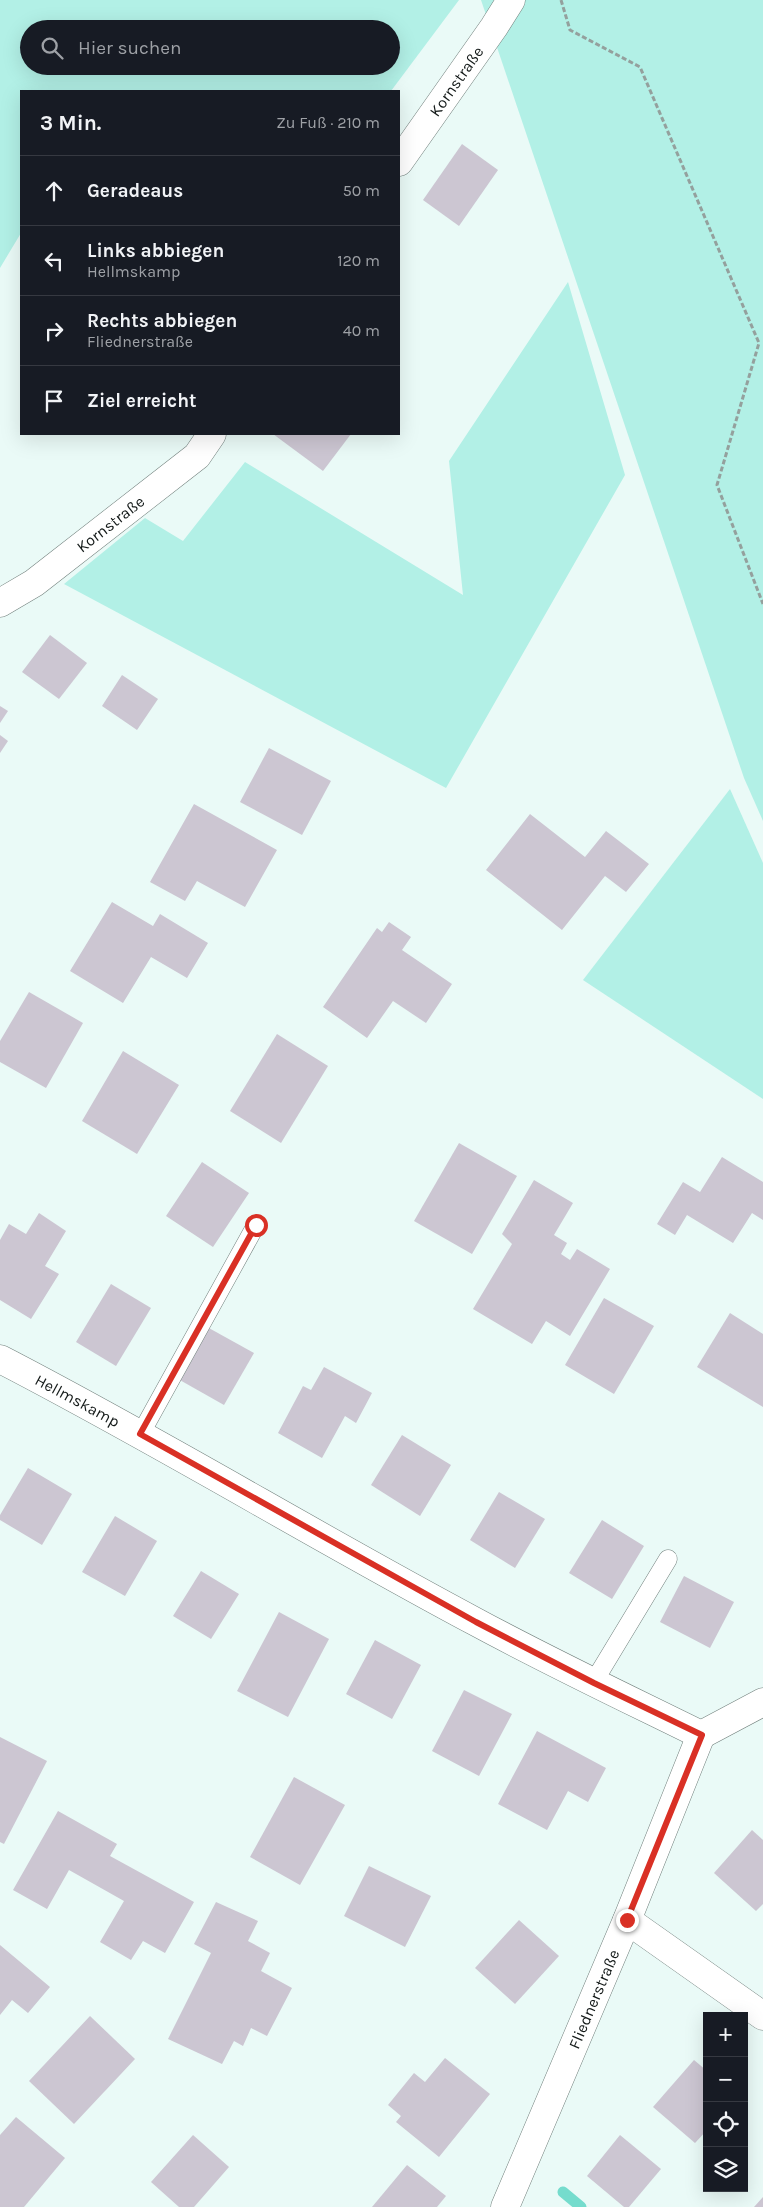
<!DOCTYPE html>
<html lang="de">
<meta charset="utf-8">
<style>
body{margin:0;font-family:Karla,sans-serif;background:#20242c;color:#f1f3f6}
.controls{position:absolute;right:15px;bottom:15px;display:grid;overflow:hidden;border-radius:0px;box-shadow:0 5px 20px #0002}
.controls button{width:45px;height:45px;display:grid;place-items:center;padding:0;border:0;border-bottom:1px solid #363941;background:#171b24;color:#f1f3f6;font:25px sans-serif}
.stop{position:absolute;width:15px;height:15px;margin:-11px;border:4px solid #d93025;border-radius:50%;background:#fff}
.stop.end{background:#d93025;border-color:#fff;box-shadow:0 1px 5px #0008}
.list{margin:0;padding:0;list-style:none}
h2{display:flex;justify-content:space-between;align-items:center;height:65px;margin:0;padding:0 20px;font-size:21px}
h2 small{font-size:16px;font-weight:400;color:#9ea1a6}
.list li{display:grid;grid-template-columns:32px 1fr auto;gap:15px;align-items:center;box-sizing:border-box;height:70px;padding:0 20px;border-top:1px solid #363941}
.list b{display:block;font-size:19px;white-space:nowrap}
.list p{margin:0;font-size:16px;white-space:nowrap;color:#9ea1a6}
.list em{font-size:16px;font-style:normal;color:#9ea1a6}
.icon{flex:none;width:28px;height:28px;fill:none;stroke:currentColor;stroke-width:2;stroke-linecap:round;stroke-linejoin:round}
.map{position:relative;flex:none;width:763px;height:2207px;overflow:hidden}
.search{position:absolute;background:#171b24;box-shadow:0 5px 20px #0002;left:20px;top:20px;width:380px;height:55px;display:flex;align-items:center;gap:12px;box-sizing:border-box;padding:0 18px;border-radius:28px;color:#9ea1a6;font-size:19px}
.panel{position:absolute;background:#171b24;box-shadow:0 5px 20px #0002;left:20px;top:90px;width:380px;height:345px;border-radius:0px}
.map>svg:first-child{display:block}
</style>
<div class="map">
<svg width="763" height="2207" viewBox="0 0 763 2207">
<rect width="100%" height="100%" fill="#eafaf7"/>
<g fill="#b2f0e6" fill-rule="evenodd">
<path d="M 0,0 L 459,0 L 391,91 L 21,91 L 21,233 L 0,268 ZM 29,29 L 391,29 L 391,66 L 29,66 Z"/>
<path d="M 481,0 L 763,0 L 763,821 L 744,778 Z"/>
<path d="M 568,282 L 625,475 L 446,788 L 64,584 L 145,518 L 183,541 L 245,462 L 463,595 L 449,461 Z"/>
<path d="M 730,789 L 763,863 L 763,1099 L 583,980 Z"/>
</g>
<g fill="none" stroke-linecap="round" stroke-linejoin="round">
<path stroke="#75dccd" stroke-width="11" d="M 563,2192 L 581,2207"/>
</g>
<g fill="#ccc6d2">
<path d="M 462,144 L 498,170 L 459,226 L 423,200 Z"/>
<path d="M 273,434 L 351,434 L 323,471 Z"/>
<path d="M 50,635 L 87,663 L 59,699 L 22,672 Z"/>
<path d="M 122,675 L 158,699 L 137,730 L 102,706 Z"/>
<path d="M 0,706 L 8,711 L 0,723 Z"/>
<path d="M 0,735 L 8,741 L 0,753 Z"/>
<path d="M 269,748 L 331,781 L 302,835 L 240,802 Z"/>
<path d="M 194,804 L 277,850 L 245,907 L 197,881 L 185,901 L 150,882 Z"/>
<path d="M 530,814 L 585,857 L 606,831 L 649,864 L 626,892 L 605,876 L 562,930 L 486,870 Z"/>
<path d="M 112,902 L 153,926 L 160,914 L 208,943 L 187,978 L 151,957 L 123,1003 L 70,971 Z"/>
<path d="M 389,922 L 411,937 L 402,950 L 452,984 L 426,1023 L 393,1001 L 367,1038 L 323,1007 L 377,928 L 382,932 Z"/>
<path d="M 29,992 L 83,1023 L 46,1088 L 0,1062 L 0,1041 Z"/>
<path d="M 277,1034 L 328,1066 L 281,1143 L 230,1111 Z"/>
<path d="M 123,1051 L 179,1085 L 137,1154 L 82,1121 Z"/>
<path d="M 459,1143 L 517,1176 L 472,1254 L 414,1221 Z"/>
<path d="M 722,1157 L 763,1182 L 763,1220 L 752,1213 L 733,1243 L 687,1215 L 675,1235 L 657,1224 L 683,1182 L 700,1192 Z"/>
<path d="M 202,1162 L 249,1193 L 213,1247 L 166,1216 Z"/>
<path d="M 534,1180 L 573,1203 L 554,1235 L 567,1243 L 561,1254 L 570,1260 L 577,1249 L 610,1269 L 570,1336 L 546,1321 L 532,1344 L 473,1309 L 512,1244 L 502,1234 Z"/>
<path d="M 39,1213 L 66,1231 L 45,1266 L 59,1274 L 31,1319 L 0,1300 L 0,1240 L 9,1224 L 26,1234 Z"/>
<path d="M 111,1284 L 151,1308 L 116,1366 L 76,1342 Z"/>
<path d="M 604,1298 L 654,1326 L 614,1394 L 565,1365 Z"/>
<path d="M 730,1313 L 763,1334 L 763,1407 L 697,1367 Z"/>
<path d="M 207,1327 L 254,1353 L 224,1405 L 178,1379 Z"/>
<path d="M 324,1367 L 372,1393 L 356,1423 L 345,1416 L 322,1458 L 278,1433 L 303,1386 L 311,1390 Z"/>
<path d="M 402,1435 L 451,1465 L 420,1516 L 371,1485 Z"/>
<path d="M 28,1468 L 72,1494 L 42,1545 L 0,1520 L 0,1515 Z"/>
<path d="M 499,1492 L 545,1519 L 515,1568 L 470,1540 Z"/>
<path d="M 115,1516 L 157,1541 L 125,1596 L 82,1572 Z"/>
<path d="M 602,1520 L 644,1546 L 612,1599 L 569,1573 Z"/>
<path d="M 201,1571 L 239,1594 L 211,1639 L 173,1616 Z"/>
<path d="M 684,1576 L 734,1602 L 710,1648 L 660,1622 Z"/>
<path d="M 279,1612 L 329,1639 L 288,1717 L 237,1691 Z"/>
<path d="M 375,1640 L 421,1665 L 392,1719 L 346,1694 Z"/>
<path d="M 464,1690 L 512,1714 L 479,1776 L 432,1751 Z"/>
<path d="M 537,1731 L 606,1768 L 588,1802 L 568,1791 L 547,1830 L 498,1804 Z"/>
<path d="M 0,1737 L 47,1761 L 4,1844 L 0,1842 Z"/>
<path d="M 294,1777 L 345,1805 L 300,1885 L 250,1857 Z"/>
<path d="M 58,1811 L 117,1844 L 110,1856 L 194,1902 L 165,1953 L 143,1941 L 131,1960 L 100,1942 L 124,1901 L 69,1870 L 47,1909 L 13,1890 Z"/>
<path d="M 752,1830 L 763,1840 L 763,1904 L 756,1911 L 714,1873 Z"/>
<path d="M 369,1866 L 431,1896 L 405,1947 L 344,1916 Z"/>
<path d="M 216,1902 L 258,1921 L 248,1941 L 270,1953 L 261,1971 L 292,1988 L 267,2036 L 251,2028 L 243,2046 L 234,2041 L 222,2064 L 168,2039 L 211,1953 L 194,1944 Z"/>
<path d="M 519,1920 L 559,1956 L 515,2004 L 475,1968 Z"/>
<path d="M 0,1945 L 50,1987 L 28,2013 L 12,2000 L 0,2015 Z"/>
<path d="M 90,2016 L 135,2059 L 74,2124 L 29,2081 Z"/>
<path d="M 445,2058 L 490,2094 L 439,2157 L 396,2122 L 401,2116 L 388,2105 L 414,2073 L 425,2082 Z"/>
<path d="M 694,2060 L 707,2071 L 707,2130 L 695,2143 L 653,2107 Z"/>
<path d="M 16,2117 L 65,2158 L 24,2207 L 0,2207 L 0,2135 Z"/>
<path d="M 193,2135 L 229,2167 L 194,2207 L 179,2207 L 151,2182 Z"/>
<path d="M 620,2135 L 661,2169 L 629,2207 L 624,2207 L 587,2176 Z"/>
<path d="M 407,2165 L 446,2196 L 437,2207 L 372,2207 Z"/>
<path d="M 763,2197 L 763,2207 L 754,2207 Z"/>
</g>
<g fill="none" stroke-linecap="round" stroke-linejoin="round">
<g stroke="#72807d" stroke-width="19">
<g id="service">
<path d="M 140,1435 L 256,1225"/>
<path d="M 593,1683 L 668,1559"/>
</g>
</g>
<g stroke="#72807d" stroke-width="29">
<g id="minor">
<path id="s1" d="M 399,162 L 494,27 L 511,0"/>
<path id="s2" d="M 0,603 L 34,583 L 197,456 L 212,434"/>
<path id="s3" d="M 0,1359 C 161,1442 316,1537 476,1622 C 550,1662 626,1698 701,1735"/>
<path d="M 701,1735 L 763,1702"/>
<path d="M 627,1920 L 763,2016"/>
<path id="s4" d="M 505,2207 L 627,1920 L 701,1735"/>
</g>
</g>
<path stroke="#94a09d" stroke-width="3" stroke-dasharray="5 2.5" stroke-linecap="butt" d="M 561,0 L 570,30 L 640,67 L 759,343 L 717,485 L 763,604"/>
<use href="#service" stroke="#fff" stroke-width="18"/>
<use href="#minor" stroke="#fff" stroke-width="28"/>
</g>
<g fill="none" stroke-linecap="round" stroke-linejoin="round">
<path stroke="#d93025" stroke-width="6" d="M 256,1225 L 140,1434 L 476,1622 L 594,1683 L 702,1735 L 627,1920"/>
</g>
<g text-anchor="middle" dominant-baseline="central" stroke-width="4" stroke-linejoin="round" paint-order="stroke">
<g font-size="16" fill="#131918" stroke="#fff">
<text stroke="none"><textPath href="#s1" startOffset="99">Kornstraße</textPath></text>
<text stroke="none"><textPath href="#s2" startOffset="136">Kornstraße</textPath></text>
<text stroke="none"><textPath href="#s3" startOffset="88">Hellmskamp</textPath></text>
<text stroke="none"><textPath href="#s4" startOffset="226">Fliednerstraße</textPath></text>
</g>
</g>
</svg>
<div class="controls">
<button>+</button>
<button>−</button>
<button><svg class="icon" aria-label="locate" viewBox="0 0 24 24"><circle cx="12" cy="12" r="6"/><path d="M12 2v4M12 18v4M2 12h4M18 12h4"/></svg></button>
<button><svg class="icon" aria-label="layers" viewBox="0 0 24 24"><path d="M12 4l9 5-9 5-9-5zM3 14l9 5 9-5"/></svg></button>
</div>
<div class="stop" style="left:256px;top:1225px"></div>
<div class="stop end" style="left:627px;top:1920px"></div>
<div class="search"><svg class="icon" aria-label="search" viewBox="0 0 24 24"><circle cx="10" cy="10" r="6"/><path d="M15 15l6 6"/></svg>Hier suchen</div>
<section class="panel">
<h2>3 Min.<small>Zu Fuß · 210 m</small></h2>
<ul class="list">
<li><svg class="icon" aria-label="ahead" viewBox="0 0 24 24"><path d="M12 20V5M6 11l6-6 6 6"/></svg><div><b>Geradeaus</b></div><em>50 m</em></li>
<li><svg class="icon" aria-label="left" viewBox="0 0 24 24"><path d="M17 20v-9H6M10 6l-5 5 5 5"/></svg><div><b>Links abbiegen</b><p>Hellmskamp</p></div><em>120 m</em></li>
<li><svg class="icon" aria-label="right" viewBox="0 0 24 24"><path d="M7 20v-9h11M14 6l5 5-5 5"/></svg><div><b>Rechts abbiegen</b><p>Fliednerstraße</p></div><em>40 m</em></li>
<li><svg class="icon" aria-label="arrive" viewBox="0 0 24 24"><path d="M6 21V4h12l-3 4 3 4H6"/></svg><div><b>Ziel erreicht</b></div></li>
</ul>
</section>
</div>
